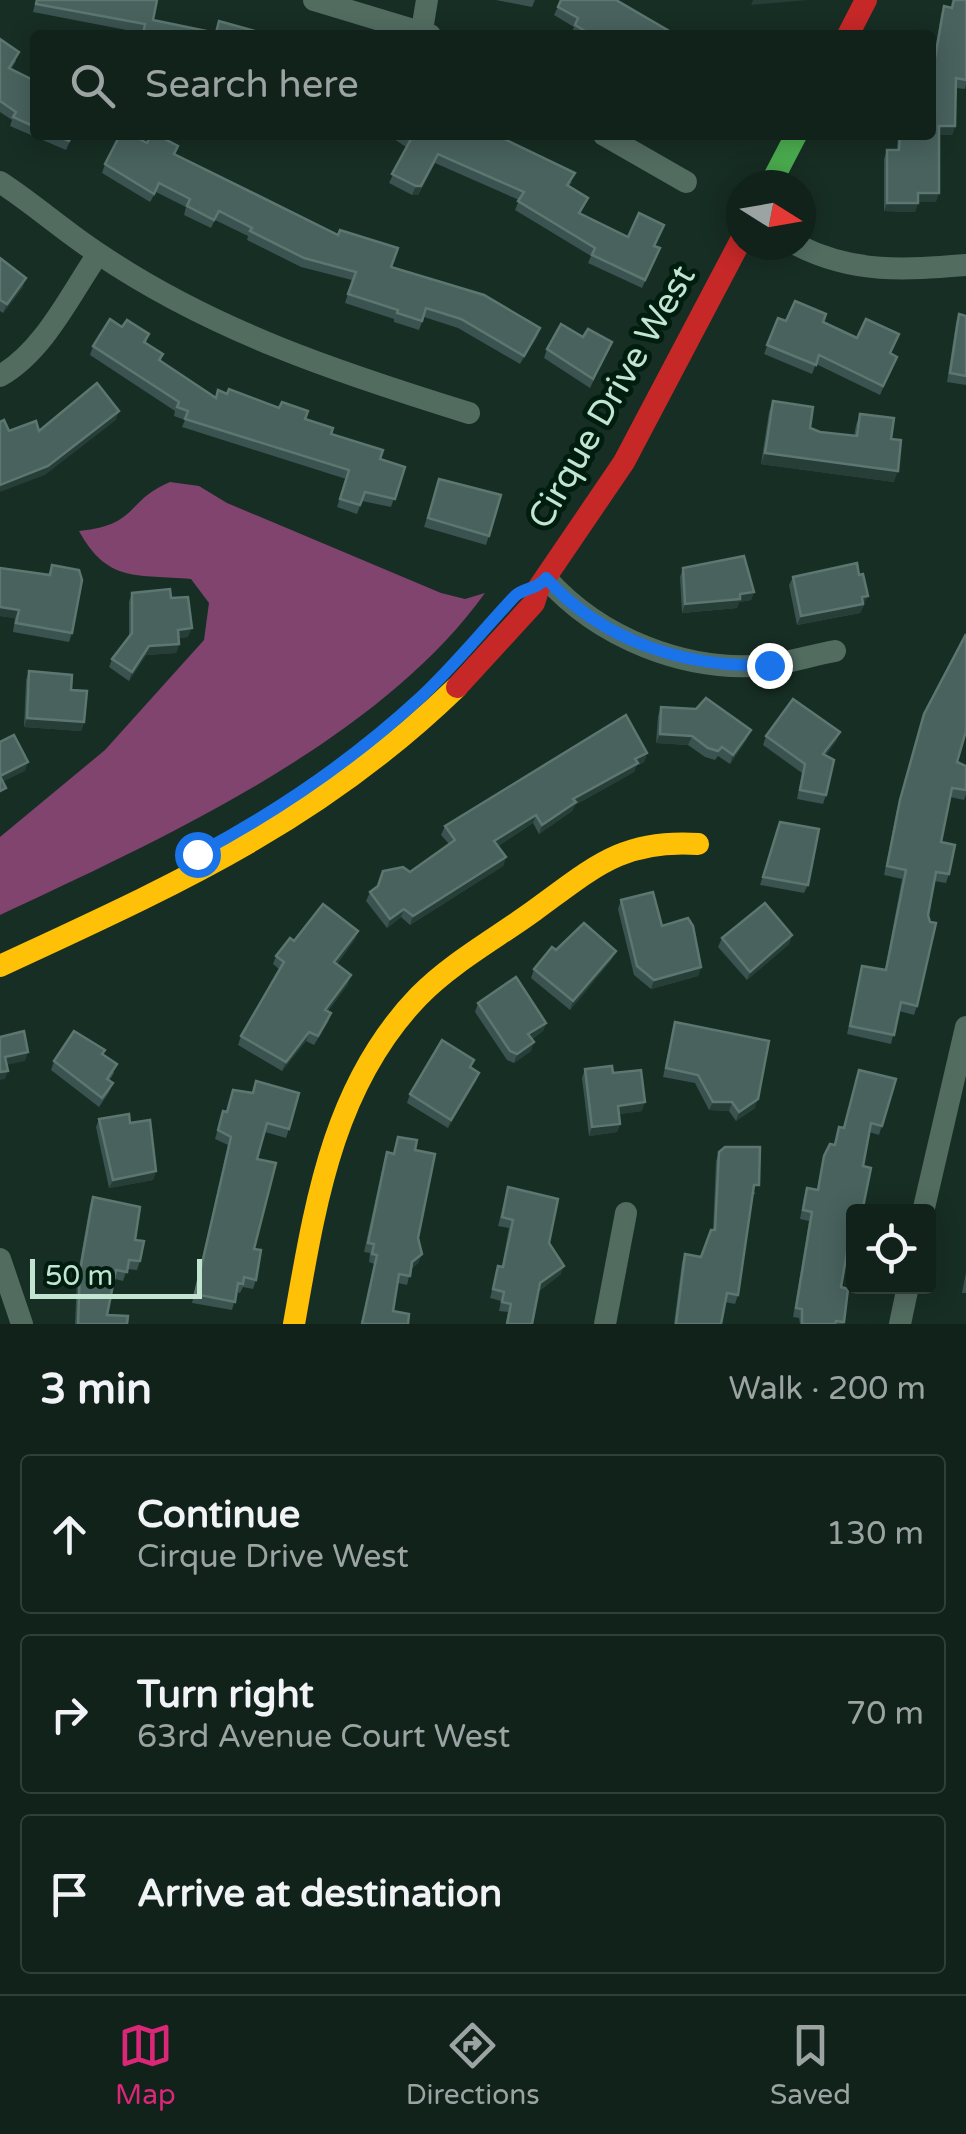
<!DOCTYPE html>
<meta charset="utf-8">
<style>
body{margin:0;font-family:"Varela Round",sans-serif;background:#1e2f28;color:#f1f3f6}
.controls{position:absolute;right:30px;bottom:30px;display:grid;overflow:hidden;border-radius:10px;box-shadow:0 5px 25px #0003}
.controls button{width:90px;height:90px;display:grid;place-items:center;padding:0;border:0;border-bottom:2px solid #303f3a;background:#11221b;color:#f1f3f6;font:50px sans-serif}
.compass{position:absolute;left:726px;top:170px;width:90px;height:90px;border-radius:50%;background:#11221b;box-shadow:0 5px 25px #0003;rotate:101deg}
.scale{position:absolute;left:30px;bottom:25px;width:172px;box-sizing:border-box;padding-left:10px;border:5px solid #c1e5d1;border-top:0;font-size:28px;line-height:35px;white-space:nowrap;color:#c1e5d1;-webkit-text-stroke:8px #001d0f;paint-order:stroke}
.stop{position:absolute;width:30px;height:30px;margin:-22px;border:8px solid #1a73e8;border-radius:50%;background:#fff}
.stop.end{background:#1a73e8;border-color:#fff;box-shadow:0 2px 10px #0008}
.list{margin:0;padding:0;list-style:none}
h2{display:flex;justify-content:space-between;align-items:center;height:130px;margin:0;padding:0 40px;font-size:42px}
h2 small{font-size:32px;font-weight:400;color:#9ca4a3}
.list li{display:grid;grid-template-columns:65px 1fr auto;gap:30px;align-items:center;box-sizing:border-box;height:160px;margin:0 20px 20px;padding:0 20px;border:2px solid #303f3a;border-radius:10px}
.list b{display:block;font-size:38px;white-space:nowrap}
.list p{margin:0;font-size:32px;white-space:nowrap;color:#9ca4a3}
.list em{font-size:32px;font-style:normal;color:#9ca4a3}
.icon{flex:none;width:55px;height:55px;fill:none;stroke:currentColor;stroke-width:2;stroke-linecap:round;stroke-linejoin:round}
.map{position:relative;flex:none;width:966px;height:1324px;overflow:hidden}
.search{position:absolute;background:#11221b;box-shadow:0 5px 25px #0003;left:30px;right:30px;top:30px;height:110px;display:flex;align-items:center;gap:25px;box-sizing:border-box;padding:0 35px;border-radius:10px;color:#9ca4a3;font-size:38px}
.sheet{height:670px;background:#11221b}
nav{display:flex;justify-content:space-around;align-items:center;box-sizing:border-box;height:140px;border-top:2px solid #303f3a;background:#11221b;font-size:28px;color:#9ca4a3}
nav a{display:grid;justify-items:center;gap:5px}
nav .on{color:#db2777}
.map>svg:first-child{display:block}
</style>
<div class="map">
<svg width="966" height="1324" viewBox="0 0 966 1324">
<rect width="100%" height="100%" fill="#172e24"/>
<path fill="#81446e" d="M 170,482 L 199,486 L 227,503 L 441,593 L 465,599 L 485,593 C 379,741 162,839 0,915 L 0,837 L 105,750 L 204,640 L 209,603 L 191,579 C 138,574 108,584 79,531 C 139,525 125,501 170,482 Z"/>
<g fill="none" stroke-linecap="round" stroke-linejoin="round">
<g stroke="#526c60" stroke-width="22">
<path d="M 314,0 L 430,35"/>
<path d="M 422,30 L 427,0"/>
<path d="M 604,135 L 686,182"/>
<path d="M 0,182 C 34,204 65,232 99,254 C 213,331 340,373 469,413"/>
<path d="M 797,245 C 854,274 905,270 966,265"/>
<path d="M 0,376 C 44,351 70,295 98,254"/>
<path d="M 546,578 C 599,638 686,673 767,665 C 789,663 812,655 835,651"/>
<path d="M 923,1212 L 966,1027"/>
<path d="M 0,1259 L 22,1324"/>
<path d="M 605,1324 L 626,1213"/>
<path d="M 900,1324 L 908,1286"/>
</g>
<path stroke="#4caf50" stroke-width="22" d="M 770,185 L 796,135"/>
<g stroke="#ffc107" stroke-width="22">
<path d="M 0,966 C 172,886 318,822 457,687"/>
<path d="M 294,1324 C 315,1206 332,1086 419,996 C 451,963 498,937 535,910 C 593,868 622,839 698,844"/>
</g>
<g stroke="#c62828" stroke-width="22">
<path d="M 848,35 L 866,0"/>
<path d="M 457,687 L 534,603 L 539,587 L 624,462 L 741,240"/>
</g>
</g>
<g fill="#3a5250">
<path d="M 36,0 L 157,0 L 153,20 L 215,33 L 219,21 L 269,35 L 142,35 L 142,33 L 33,12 Z"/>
<path d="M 496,0 L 535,0 L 532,7 Z"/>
<path d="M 952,0 L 966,0 L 966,85 L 965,89 L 956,88 L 955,126 L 952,135 L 939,135 L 936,202 L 918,202 L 915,212 L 884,211 L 884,159 L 887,150 L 897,150 L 898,135 L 931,135 L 931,74 L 941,15 L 944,6 L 951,7 Z"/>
<path d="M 558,7 L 676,35 L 573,35 L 571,34 L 574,27 L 554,15 Z"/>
<path d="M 0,39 L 16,61 L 11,69 L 35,81 L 35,135 L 73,135 L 66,150 L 10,126 L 12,120 L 0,112 Z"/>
<path d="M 388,135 L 496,135 L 572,182 L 569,186 L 588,198 L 580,214 L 628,237 L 664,225 L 655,246 L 660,248 L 642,288 L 588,263 L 591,256 L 515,210 L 519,200 L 435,163 L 418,195 L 412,195 L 389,183 L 406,147 Z"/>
<path d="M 147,143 L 178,146 L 175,154 L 391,267 L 540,328 L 537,337 L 520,364 L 458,328 L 424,317 L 419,330 L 394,322 L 394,319 L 345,303 L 352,280 L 301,267 L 247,240 L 248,236 L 215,220 L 211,228 L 184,215 L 186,207 L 156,192 L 150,202 L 102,173 L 105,164 Z"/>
<path d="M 0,258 L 23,287 L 3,313 L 0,311 Z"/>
<path d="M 959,314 L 966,316 L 966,385 L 947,382 L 956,323 Z"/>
<path d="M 778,318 L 786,321 L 823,322 L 857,338 L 899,334 L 890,354 L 897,357 L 880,395 L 816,364 L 812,374 L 764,354 Z"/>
<path d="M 122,327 L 149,334 L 146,343 L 163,354 L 161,361 L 216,398 L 305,419 L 380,459 L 405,467 L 391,507 L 362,501 L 357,514 L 337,507 L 346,479 L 182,427 L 185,420 L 174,416 L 175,411 L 90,355 L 93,346 Z"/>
<path d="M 612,342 L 590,388 L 544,358 L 547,349 Z"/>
<path d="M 773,401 L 810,428 L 820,432 L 854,436 L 856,425 L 860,414 L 891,439 L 894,482 L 761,464 L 769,412 Z"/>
<path d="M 436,488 L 489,536 L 486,545 L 424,527 Z"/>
<path d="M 52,565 L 72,633 L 69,642 L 13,632 L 15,618 L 0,616 L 0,568 L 48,575 Z"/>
<path d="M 683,568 L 754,592 L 751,600 L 739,602 L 737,608 L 682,613 L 680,577 Z"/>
<path d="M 793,577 L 864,605 L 860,613 L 797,625 L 789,585 Z"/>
<path d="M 132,593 L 171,598 L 188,637 L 178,638 L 179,644 L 176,653 L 146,655 L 129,681 L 109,667 L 112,659 L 129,637 L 129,602 Z"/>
<path d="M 29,671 L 71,690 L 84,722 L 81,731 L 24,727 L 26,680 Z"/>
<path d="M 661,707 L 747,739 L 730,764 L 718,756 L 715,760 L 705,757 L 688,745 L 656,743 L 658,716 Z"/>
<path d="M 921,723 L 957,762 L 966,766 L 966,795 L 964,800 L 950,797 L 941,842 L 949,874 L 946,883 L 934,881 L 917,1006 L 914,1015 L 899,1011 L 891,1044 L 847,1034 L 862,966 L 885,970 L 902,879 L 884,875 L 897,809 Z"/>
<path d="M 840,732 L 836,741 L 826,755 L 826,795 L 823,804 L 797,799 L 802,773 L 763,745 L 766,736 Z"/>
<path d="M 647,753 L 644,762 L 636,766 L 634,772 L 575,805 L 572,811 L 539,834 L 533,823 L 498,846 L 506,857 L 503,866 L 410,925 L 401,917 L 387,928 L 366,901 L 370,892 L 410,872 L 449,844 L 441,835 L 445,826 Z"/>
<path d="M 780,822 L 808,885 L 804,893 L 760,885 Z"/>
<path d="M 621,900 L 662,926 L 701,967 L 698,976 L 651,989 L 634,975 L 618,909 Z"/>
<path d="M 358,931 L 355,939 L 337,964 L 348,984 L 328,1011 L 331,1013 L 328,1022 L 314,1045 L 306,1041 L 282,1071 L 238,1045 L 241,1036 L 280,970 L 273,964 L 276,956 L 294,941 Z"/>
<path d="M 792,935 L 789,944 L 747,980 L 718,947 L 722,938 Z"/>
<path d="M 556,950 L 612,959 L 570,1010 L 531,978 L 534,969 Z"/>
<path d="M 478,1003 L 546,1023 L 543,1031 L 532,1039 L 531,1051 L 514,1063 L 507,1060 L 475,1012 Z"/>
<path d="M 675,1022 L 755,1108 L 736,1121 L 729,1111 L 709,1110 L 695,1083 L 663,1077 Z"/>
<path d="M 103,1054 L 114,1073 L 109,1081 L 113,1083 L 109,1092 L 99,1107 L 51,1070 L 54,1061 Z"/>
<path d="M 471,1068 L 479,1073 L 476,1081 L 448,1128 L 407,1103 L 410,1094 Z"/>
<path d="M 585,1069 L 642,1111 L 619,1114 L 620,1124 L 617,1132 L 589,1136 L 582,1078 Z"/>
<path d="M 859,1070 L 896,1079 L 879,1135 L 869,1132 L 854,1212 L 854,1228 L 851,1227 L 841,1287 L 848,1289 L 843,1324 L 800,1324 L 799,1318 L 793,1317 L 809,1221 L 800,1219 L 804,1197 L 807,1188 L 817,1190 L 824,1156 L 834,1144 L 839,1127 L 843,1128 Z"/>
<path d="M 223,1111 L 289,1129 L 286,1138 L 265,1132 L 257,1159 L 254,1249 L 256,1280 L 253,1289 L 243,1287 L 240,1293 L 237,1292 L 232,1310 L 192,1303 L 228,1145 L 215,1139 Z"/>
<path d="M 99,1119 L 130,1123 L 156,1171 L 153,1180 L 109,1188 L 96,1127 Z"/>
<path d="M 398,1137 L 415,1150 L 418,1238 L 422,1254 L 418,1263 L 411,1269 L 407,1285 L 398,1283 L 393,1311 L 408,1324 L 361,1324 L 374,1264 L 369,1262 L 370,1253 L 364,1252 L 384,1161 L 387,1152 L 393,1154 Z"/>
<path d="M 719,1152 L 756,1194 L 753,1194 L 738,1295 L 735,1304 L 725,1302 L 721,1324 L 674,1324 L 682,1262 L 685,1254 L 701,1257 L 713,1230 L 716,1161 Z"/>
<path d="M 508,1187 L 549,1243 L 561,1274 L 539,1291 L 532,1324 L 506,1324 L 508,1312 L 499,1311 L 501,1301 L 490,1298 L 498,1266 L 502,1266 L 509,1228 L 498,1226 Z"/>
<path d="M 93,1197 L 135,1240 L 140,1261 L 137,1270 L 127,1269 L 123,1281 L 115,1279 L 107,1315 L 127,1324 L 75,1324 L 77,1279 L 90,1205 Z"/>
<path d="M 966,1272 L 966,1293 L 962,1293 Z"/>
</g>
<g fill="#263d38">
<path d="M 753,0 L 808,0 L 751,5 Z"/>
<path d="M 939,126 L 955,126 L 952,135 L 936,135 Z"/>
<path d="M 438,154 L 418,195 L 412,195 L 416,186 Z"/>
<path d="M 918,193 L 939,193 L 936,202 L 915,202 Z"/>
<path d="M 887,203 L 918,203 L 915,212 L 884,211 Z"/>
<path d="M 26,278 L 23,287 L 3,313 L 7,304 Z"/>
<path d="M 540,328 L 537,337 L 520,364 L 524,356 Z"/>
<path d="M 119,411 L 116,420 L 45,475 L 0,492 L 0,485 Z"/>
<path d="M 765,453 L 898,471 L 894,482 L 761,464 Z"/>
<path d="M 754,592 L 751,600 L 739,602 L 737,608 L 682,613 L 685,604 Z"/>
<path d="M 868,596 L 860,613 L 797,625 L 801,616 Z"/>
<path d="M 0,607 L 19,610 L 15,618 L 0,616 Z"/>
<path d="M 192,628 L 188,637 L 175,639 L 178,630 Z"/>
<path d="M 179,644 L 176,653 L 146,655 L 129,681 L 132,672 L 149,646 Z"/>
<path d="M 27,718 L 84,722 L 81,731 L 24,727 Z"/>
<path d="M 751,730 L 747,739 L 730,764 L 733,755 Z"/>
<path d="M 840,732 L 836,741 L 820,762 L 823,754 Z"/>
<path d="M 660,734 L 692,736 L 688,745 L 656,743 Z"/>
<path d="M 647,753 L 644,762 L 636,766 L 634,772 L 575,805 L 572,811 L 539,834 L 542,825 L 573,799 Z"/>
<path d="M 28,762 L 25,771 L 0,783 L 0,776 Z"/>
<path d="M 536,815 L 533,823 L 491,850 L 494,841 Z"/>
<path d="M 506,857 L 503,866 L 410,925 L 413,916 Z"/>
<path d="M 404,909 L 401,917 L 387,928 L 390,919 Z"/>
<path d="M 358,931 L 355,939 L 331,971 L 334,962 Z"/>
<path d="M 792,935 L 789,944 L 747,980 L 750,972 Z"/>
<path d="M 616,951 L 612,959 L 570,1010 L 573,1001 Z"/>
<path d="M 701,967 L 698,976 L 651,989 L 654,980 Z"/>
<path d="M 351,975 L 348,984 L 322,1018 L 325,1010 Z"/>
<path d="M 546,1023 L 543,1031 L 525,1043 L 528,1034 Z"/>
<path d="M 309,1032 L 306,1041 L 282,1071 L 286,1062 Z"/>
<path d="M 534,1042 L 531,1051 L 514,1063 L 517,1054 Z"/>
<path d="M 28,1052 L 25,1061 L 1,1066 L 5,1057 Z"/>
<path d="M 8,1071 L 5,1079 L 0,1080 L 0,1072 Z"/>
<path d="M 479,1073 L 476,1081 L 448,1128 L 451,1120 Z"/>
<path d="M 758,1099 L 755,1108 L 736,1121 L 739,1112 Z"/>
<path d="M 645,1102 L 642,1111 L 614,1115 L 618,1106 Z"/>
<path d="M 713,1102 L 732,1102 L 729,1111 L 709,1110 Z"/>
<path d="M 620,1124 L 617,1132 L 589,1136 L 592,1127 Z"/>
<path d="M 156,1171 L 153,1180 L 109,1188 L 113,1180 Z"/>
<path d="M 422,1254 L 418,1263 L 409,1270 L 412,1262 Z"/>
<path d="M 564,1266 L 561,1274 L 537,1292 L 540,1283 Z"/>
</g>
<g fill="#49625e" stroke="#5c7670" stroke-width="2.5">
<path d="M 37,0 L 157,0 L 153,20 L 216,33 L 219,21 L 269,35 L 143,35 L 145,24 L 36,4 Z"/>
<path d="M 561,0 L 616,0 L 676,35 L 592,35 L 575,25 L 578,18 L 558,7 Z"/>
<path d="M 954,0 L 966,0 L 966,80 L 956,78 L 955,126 L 939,126 L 939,193 L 918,193 L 918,203 L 887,203 L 887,150 L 899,150 L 900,135 L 931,135 L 931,82 L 944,6 L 952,8 Z"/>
<path d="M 0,39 L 19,52 L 9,68 L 35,81 L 35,127 L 13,117 L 16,112 L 0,101 Z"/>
<path d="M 55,135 L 72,135 L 69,141 Z"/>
<path d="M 120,135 L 132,135 L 147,143 L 151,135 L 157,135 L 178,146 L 174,154 L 338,235 L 340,230 L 398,248 L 391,267 L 484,295 L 540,328 L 524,356 L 461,319 L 426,308 L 422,321 L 397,313 L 398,310 L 348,294 L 356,272 L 304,258 L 250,231 L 252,228 L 219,211 L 214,220 L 187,206 L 190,199 L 159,183 L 154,194 L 105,164 Z"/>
<path d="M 404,135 L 496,135 L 575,173 L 567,185 L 588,198 L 579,213 L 628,237 L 639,213 L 664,225 L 654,246 L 660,248 L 645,280 L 592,255 L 595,248 L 518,201 L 524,192 L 438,154 L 421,186 L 416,186 L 392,174 L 411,139 Z"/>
<path d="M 0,258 L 26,278 L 7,304 L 0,300 Z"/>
<path d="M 795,301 L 826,314 L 823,322 L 857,338 L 866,319 L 899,334 L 890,353 L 897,357 L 883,386 L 819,355 L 816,365 L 767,345 L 778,318 L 786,321 Z"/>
<path d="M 959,314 L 966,316 L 966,376 L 950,373 Z"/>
<path d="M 110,319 L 122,327 L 127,320 L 149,334 L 144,342 L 163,354 L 159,360 L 216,398 L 218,390 L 227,394 L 229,389 L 279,408 L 282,402 L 308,411 L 305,419 L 333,428 L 331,434 L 383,450 L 380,459 L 405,467 L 395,499 L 365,492 L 360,505 L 340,499 L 349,470 L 185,419 L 188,411 L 177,407 L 179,402 L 93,346 Z"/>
<path d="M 561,324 L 583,337 L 588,329 L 612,342 L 593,379 L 547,349 Z"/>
<path d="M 97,383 L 119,411 L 48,466 L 0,485 L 0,422 L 4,420 L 9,431 L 36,421 L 39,431 Z"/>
<path d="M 773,401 L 813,407 L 810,428 L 820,432 L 857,436 L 860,414 L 894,418 L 891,439 L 901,440 L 898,471 L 765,453 Z"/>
<path d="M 439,479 L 501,495 L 489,536 L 428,518 Z"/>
<path d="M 744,556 L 754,592 L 740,594 L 740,599 L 685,604 L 683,568 Z"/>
<path d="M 857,563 L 859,575 L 863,574 L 868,596 L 862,597 L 863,604 L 801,616 L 793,577 Z"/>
<path d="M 52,565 L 79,570 L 82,580 L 72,633 L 16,623 L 19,610 L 0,607 L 0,568 L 50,575 Z"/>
<path d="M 170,589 L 171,598 L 188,597 L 192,628 L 178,630 L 179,644 L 149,646 L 132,672 L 112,659 L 132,633 L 132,593 Z"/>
<path d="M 966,634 L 966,731 L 957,762 L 966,766 L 966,790 L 952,788 L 941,842 L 955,845 L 949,874 L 936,872 L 928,915 L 930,922 L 936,923 L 917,1006 L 901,1002 L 894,1035 L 850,1026 L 862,966 L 886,970 L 906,870 L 887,866 L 900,800 L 924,714 Z"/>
<path d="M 29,671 L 72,675 L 71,690 L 87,691 L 84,722 L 27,718 Z"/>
<path d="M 706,698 L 751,730 L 733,755 L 722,747 L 718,751 L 708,748 L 692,736 L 660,734 L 661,707 L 696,709 Z"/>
<path d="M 793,699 L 840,732 L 823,754 L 834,760 L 826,795 L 800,790 L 805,764 L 766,736 Z"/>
<path d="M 626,715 L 647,753 L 635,759 L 638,763 L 573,799 L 576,802 L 542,825 L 536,815 L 494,841 L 506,857 L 413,916 L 404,909 L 390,919 L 370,892 L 378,886 L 383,871 L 403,867 L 410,872 L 455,840 L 445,826 Z"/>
<path d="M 14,735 L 28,762 L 0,776 L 0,742 Z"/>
<path d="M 0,776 L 6,788 L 0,791 Z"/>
<path d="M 780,822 L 819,829 L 808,885 L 763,877 Z"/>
<path d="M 653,892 L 662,926 L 688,918 L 693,926 L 701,967 L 654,980 L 637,966 L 621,900 Z"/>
<path d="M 765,903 L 792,935 L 750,972 L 722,938 Z"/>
<path d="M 323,904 L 358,931 L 334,962 L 351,975 L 325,1010 L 331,1013 L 318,1036 L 309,1032 L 286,1062 L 241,1036 L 284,962 L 276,956 L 290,938 L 294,941 Z"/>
<path d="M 584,923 L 616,951 L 573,1001 L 534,969 L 552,947 L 556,950 Z"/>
<path d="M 516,977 L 546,1023 L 528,1034 L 534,1042 L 517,1054 L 510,1051 L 478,1003 Z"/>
<path d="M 675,1022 L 769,1041 L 758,1099 L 739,1112 L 732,1102 L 713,1102 L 698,1075 L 666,1068 Z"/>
<path d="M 24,1031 L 28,1052 L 5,1057 L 8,1071 L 0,1072 L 0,1037 Z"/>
<path d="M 74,1031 L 105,1050 L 102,1054 L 117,1064 L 107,1079 L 113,1083 L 102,1098 L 54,1061 Z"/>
<path d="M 442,1040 L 474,1060 L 470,1067 L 479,1073 L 451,1120 L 410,1094 Z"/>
<path d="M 612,1066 L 613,1073 L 641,1070 L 645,1102 L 618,1106 L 620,1124 L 592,1127 L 585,1069 Z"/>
<path d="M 859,1070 L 896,1079 L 882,1126 L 871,1123 L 863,1166 L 871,1168 L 862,1212 L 854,1212 L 841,1287 L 848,1289 L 844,1322 L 836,1321 L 835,1324 L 802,1324 L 802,1309 L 796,1308 L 812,1212 L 803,1210 L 807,1188 L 818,1190 L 824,1156 L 830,1144 L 835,1145 L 839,1127 L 844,1128 Z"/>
<path d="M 256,1081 L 299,1093 L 289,1129 L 267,1123 L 257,1159 L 276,1163 L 254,1249 L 261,1250 L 256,1280 L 244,1277 L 243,1284 L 238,1283 L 235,1302 L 195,1294 L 231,1137 L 218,1130 L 223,1111 L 227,1112 L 233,1090 L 253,1093 Z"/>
<path d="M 129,1114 L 130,1123 L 150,1120 L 156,1171 L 113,1180 L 99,1119 Z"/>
<path d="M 398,1137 L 417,1140 L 415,1150 L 435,1154 L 418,1238 L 422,1254 L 412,1262 L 410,1276 L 399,1274 L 393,1311 L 409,1314 L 408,1324 L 362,1324 L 377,1255 L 372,1254 L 374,1244 L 368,1243 L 387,1152 L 394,1154 Z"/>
<path d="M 725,1147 L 760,1147 L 759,1185 L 754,1185 L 738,1295 L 727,1293 L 721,1324 L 676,1324 L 685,1254 L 701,1257 L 711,1230 L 715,1230 L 719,1152 Z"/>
<path d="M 508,1187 L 558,1199 L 549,1243 L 564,1266 L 540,1283 L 532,1324 L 507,1324 L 511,1304 L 502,1302 L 504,1292 L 493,1289 L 498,1266 L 503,1267 L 513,1220 L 502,1217 Z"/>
<path d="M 93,1197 L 140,1207 L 135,1240 L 144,1241 L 140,1261 L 129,1260 L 127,1272 L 116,1270 L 107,1315 L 128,1316 L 127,1324 L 78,1324 L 80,1271 Z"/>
</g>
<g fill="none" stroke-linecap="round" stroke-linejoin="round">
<path stroke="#1a73e8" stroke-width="12" d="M 197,854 C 278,811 354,759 421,697 C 455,665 483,630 515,596 C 524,587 537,590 546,578 C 602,641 685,668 769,665"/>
</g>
<g text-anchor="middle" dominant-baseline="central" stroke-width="10" stroke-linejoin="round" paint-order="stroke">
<g font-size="35" fill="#c1e5d1" stroke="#001d0f">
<text transform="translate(612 397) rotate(-60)">Cirque Drive West</text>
</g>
</g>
</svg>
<div class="controls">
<button><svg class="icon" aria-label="locate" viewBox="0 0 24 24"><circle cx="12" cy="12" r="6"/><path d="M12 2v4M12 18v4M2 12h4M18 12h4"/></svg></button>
</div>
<svg class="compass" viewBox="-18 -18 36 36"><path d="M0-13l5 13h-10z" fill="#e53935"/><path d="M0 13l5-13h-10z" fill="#9ca4a3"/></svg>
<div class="scale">50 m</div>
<div class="stop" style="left:197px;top:854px"></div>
<div class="stop end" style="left:769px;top:665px"></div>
<div class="search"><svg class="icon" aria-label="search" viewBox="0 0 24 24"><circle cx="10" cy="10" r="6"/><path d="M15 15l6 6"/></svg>Search here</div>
</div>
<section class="sheet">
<h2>3 min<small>Walk · 200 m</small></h2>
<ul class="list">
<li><svg class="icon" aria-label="ahead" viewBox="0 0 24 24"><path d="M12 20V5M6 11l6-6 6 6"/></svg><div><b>Continue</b><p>Cirque Drive West</p></div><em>130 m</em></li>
<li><svg class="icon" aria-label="right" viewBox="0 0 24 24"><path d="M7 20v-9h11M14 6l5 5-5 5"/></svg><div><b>Turn right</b><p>63rd Avenue Court West</p></div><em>70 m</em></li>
<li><svg class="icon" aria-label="arrive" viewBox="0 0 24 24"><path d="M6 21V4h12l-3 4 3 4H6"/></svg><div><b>Arrive at destination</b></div></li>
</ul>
</section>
<nav>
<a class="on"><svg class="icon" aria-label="map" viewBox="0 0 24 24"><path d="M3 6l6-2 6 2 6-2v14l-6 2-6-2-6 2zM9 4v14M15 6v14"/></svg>Map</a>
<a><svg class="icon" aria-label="directions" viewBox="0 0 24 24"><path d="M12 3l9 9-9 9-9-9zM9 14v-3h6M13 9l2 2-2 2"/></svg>Directions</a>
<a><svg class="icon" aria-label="saved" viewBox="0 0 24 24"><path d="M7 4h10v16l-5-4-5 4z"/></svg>Saved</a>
</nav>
